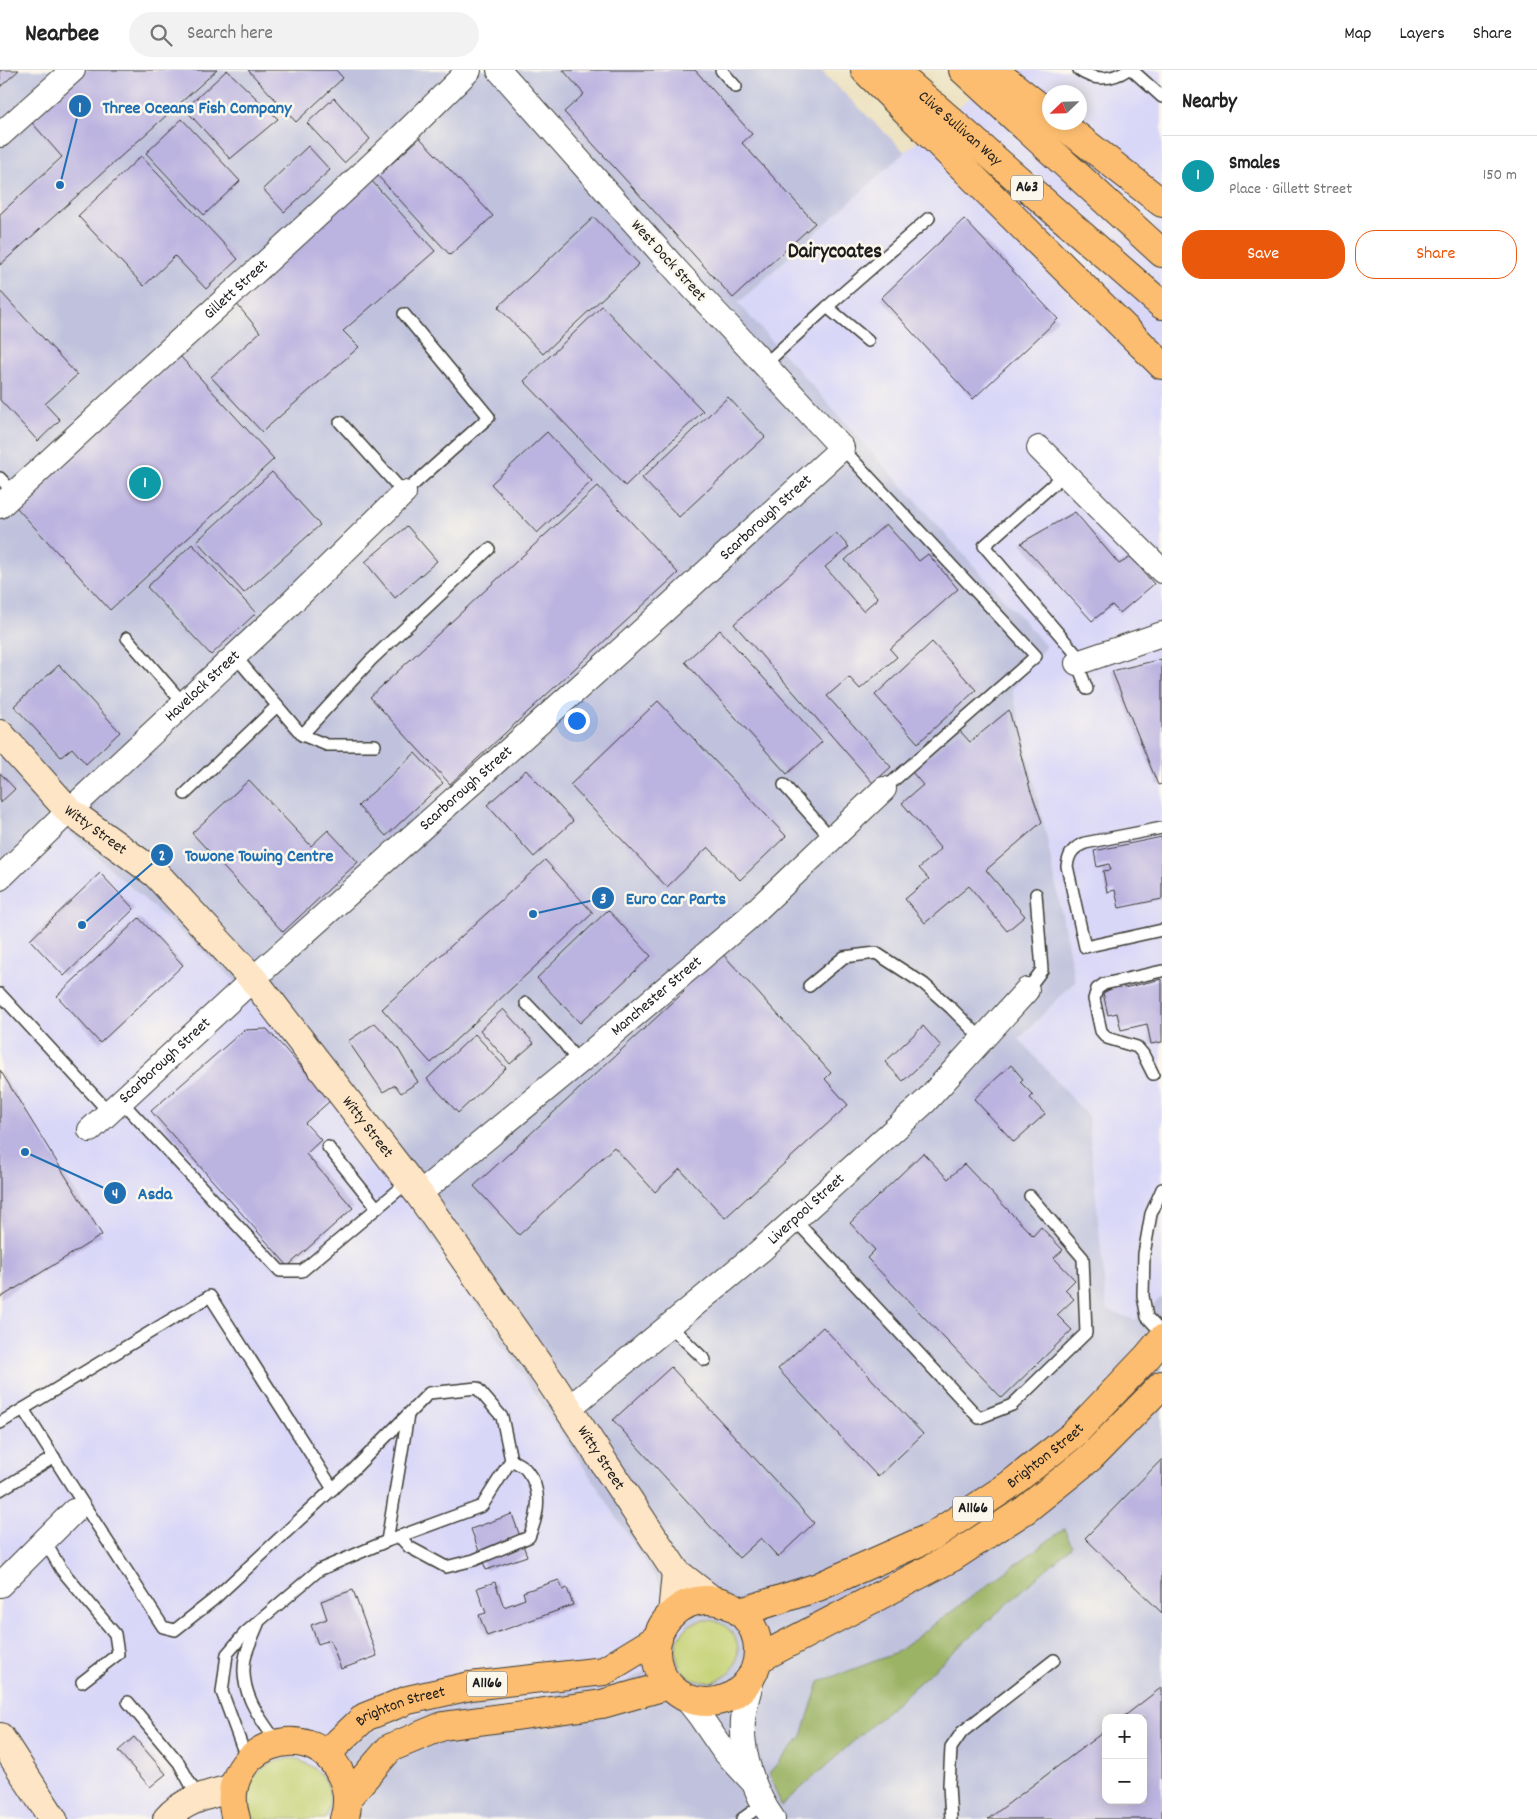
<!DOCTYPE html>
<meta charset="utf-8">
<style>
body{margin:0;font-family:Dekko,sans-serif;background:#f2f2f2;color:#222}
.controls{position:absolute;right:15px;bottom:15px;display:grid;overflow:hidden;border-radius:10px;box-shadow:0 2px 12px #0003}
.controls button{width:45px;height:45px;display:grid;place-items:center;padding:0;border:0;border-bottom:1px solid #e0e0e0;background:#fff;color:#222;font:25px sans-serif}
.compass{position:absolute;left:1042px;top:15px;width:45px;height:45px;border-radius:50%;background:#fff;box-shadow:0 2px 12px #0003;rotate:247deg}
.you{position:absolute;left:576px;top:650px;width:18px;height:18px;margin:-12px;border:4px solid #fff;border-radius:50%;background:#1a73e8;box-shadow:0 0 0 8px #1a73e833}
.badge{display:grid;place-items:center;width:32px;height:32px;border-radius:50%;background:#ea580c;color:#fff;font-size:16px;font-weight:700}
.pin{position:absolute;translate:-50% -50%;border:2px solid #fff;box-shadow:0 1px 5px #0006}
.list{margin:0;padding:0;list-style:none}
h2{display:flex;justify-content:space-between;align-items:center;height:65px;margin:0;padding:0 20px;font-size:21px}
h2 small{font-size:16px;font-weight:400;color:#767676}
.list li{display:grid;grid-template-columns:32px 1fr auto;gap:15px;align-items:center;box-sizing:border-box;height:80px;padding:0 20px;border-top:1px solid #e0e0e0}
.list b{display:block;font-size:19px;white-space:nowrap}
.list p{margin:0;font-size:16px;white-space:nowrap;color:#767676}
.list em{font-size:16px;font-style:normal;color:#767676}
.actions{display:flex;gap:10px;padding:15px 20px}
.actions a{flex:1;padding:11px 0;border:1px solid #ea580c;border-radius:20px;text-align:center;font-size:18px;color:#ea580c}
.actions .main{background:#ea580c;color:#fff}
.icon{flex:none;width:28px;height:28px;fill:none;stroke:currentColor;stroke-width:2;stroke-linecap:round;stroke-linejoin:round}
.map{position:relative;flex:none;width:1162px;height:1749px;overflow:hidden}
header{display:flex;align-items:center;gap:30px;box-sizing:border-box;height:70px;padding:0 25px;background:#fff;border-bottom:1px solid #e0e0e0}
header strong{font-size:24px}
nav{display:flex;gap:28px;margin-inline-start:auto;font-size:18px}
.search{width:350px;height:45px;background:#f2f2f2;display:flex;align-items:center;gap:12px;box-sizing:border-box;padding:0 18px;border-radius:28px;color:#767676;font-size:19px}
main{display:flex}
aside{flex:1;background:#fff}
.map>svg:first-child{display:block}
</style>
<header>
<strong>Nearbee</strong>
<div class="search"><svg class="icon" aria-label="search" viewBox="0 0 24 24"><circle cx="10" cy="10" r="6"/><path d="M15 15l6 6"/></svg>Search here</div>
<nav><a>Map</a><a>Layers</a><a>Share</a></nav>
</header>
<main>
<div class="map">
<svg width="1162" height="1749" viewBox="0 0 1162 1749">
<rect width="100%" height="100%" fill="#fbf7ec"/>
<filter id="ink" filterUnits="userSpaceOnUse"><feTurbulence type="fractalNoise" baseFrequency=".02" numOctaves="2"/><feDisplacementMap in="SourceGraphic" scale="10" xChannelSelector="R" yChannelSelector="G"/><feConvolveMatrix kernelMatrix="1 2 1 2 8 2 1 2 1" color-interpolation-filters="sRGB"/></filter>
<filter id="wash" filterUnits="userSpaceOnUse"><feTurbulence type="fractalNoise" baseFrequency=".0096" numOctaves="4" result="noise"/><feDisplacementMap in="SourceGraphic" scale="20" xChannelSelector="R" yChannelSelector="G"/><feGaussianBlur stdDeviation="1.12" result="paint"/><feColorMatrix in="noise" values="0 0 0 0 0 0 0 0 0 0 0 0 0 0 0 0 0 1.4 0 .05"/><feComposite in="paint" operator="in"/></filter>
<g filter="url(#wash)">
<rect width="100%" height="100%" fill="#ece1bf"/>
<g fill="#d9d7f8" fill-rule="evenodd">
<path d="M 1003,0 L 1162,0 L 1162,1227 L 1135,1250 L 1107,1240 L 1088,1046 L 1019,969 L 1075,911 L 1046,764 L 1012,619 L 738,233 L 905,82 ZM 1050,22 L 1080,22 L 1080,52 L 1050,52 Z"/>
<path d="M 66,758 L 251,925 L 393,1110 L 605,1429 L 687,1558 L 681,1565 L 676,1579 L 676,1586 L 625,1611 L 555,1623 L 487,1631 L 407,1646 L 364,1666 L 319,1702 L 312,1696 L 279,1689 L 261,1699 L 249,1719 L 248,1729 L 250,1741 L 254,1749 L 0,1749 L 0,824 Z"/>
</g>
<path fill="#c0c2dd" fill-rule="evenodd" d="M 0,0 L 820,0 L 905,82 L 738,233 L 1046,576 L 1012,619 L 1046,764 L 1075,911 L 1019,969 L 1088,1046 L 1107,1240 L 1135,1250 L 1162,1227 L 1162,1749 L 325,1749 L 330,1732 L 329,1720 L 319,1702 L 364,1666 L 407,1646 L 487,1631 L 555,1623 L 625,1611 L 676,1586 L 682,1600 L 690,1608 L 700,1612 L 717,1611 L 731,1601 L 737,1591 L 734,1566 L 725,1556 L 713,1551 L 707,1550 L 693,1553 L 687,1558 L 605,1429 L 393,1110 L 251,925 L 66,759 L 0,824 ZM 1106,1648 L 1143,1648 L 1143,1730 L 1106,1730 Z"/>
<g fill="#c4d173" stroke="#707648">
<circle cx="707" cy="1581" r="31"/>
<path d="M 291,1688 C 322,1695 338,1718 325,1749 L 254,1749 C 238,1717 258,1691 291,1688 Z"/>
</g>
<path fill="#9bb365" stroke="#5c6840" d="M 1064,1459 L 1072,1476 L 781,1736 L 769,1703 L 802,1666 L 819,1612 L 894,1584 Z"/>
<g id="blocks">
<g fill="#bbb3e0">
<path d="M 0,0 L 19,0 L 0,17 Z"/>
<path d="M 79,0 L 217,0 L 0,195 L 0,144 L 62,87 L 27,47 Z"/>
<path d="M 227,0 L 278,49 L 230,89 L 185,39 Z"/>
<path d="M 248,0 L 336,0 L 343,8 L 296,52 Z"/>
<path d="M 563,0 L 695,0 L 752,64 L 742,73 L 815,153 L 733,228 L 564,42 L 584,24 Z"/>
<path d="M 334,28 L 370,69 L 344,93 L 307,53 Z"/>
<path d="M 182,49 L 240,111 L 204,145 L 146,83 Z"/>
<path d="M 420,68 L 493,146 L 450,185 L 378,106 Z"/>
<path d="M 308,76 L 330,100 L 284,142 L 263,119 Z"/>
<path d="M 141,86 L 238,189 L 206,219 L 175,186 L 144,216 L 78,146 Z"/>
<path d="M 370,109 L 435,181 L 343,261 L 359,277 L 262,362 L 211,307 L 260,262 L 235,232 Z"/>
<path d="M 594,147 L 639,194 L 543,284 L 498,237 Z"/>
<path d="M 964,149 L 1058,249 L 973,329 L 881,228 Z"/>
<path d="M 0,221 L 77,305 L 45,334 L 60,350 L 38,371 L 0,330 Z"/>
<path d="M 602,236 L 703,341 L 625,416 L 524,311 Z"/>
<path d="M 180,286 L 274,389 L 110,540 L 16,437 Z"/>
<path d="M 728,327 L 765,367 L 679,447 L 642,408 Z"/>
<path d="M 547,362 L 592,411 L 537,463 L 491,414 Z"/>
<path d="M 272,402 L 320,455 L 244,523 L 197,471 Z"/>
<path d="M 598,416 L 678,503 L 450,714 L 370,627 Z"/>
<path d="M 1075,442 L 1119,494 L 1131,487 L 1154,514 L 1120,543 L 1112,535 L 1092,551 L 1021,473 Z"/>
<path d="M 886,454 L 919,491 L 928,484 L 958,519 L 890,579 L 897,587 L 860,619 L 849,607 L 827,626 L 891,697 L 873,713 L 734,554 L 836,463 L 849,477 L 825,497 L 863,541 L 878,528 L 845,490 Z"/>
<path d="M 407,456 L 437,491 L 395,528 L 365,492 Z"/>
<path d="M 192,474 L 256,543 L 211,585 L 147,517 Z"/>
<path d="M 720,560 L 822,672 L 787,704 L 685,592 Z"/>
<path d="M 932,572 L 976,620 L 918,673 L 875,625 Z"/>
<path d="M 1162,589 L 1162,714 L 1158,715 L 1112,601 Z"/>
<path d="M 59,595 L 120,662 L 86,694 L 72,678 L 61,687 L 14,636 Z"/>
<path d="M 658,631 L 786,766 L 740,810 L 708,777 L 667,817 L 570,715 Z"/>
<path d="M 1009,640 L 1030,719 L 1042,752 L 986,800 L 1025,846 L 1007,861 L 969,816 L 925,853 L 905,829 L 929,809 L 919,798 L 941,779 L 902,733 L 923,715 L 912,702 L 960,661 L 970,672 Z"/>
<path d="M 415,683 L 443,713 L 386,766 L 358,736 Z"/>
<path d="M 526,700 L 573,751 L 534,787 L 487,735 Z"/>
<path d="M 0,703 L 15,719 L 0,733 Z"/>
<path d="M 249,710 L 311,776 L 328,760 L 358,792 L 283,862 L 192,763 Z"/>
<path d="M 1162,767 L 1162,829 L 1119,838 L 1115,820 L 1107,822 L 1103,801 L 1111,800 L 1109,794 L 1097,797 L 1094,781 Z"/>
<path d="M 545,790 L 593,843 L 431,993 L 382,939 Z"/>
<path d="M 100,803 L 134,839 L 64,906 L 30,870 Z"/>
<path d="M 608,840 L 651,886 L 580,953 L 537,908 Z"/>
<path d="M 139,848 L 183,895 L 100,973 L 57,926 Z"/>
<path d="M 720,881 L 831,1003 L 825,1009 L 848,1035 L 725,1148 L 680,1099 L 655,1122 L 614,1077 L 519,1165 L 474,1116 L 684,922 L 681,917 Z"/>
<path d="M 1162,909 L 1162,972 L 1151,974 L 1147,954 L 1121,960 L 1117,943 L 1108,945 L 1103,923 L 1111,919 L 1111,917 L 1123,914 L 1124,918 Z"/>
<path d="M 503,939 L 534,973 L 510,994 L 480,960 Z"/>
<path d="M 375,953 L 397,977 L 418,1012 L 401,1023 L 395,1015 L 383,1022 L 348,971 Z"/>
<path d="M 923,956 L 941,976 L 903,1011 L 885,992 Z"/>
<path d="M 267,959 L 331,1030 L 305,1053 L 321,1070 L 306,1084 L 353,1138 L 288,1196 L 151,1041 L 244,960 Z"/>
<path d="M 475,964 L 506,998 L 458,1043 L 427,1009 Z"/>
<path d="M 1011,995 L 1023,1009 L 1020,1012 L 1033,1025 L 1030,1028 L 1045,1044 L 1014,1072 L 974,1029 Z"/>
<path d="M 0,1000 L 102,1165 L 0,1228 Z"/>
<path d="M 923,1083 L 948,1109 L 964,1094 L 1033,1166 L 1041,1157 L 1063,1180 L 1054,1188 L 1075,1210 L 1065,1220 L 1074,1229 L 1057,1245 L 1072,1260 L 1002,1328 L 867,1188 L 875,1180 L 850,1153 Z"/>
<path d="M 823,1257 L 923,1364 L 878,1407 L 778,1299 Z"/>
<path d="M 671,1297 L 814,1453 L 778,1487 L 761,1468 L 739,1488 L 613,1350 Z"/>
<path d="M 1162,1389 L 1162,1543 L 1085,1468 Z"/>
<path d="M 512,1444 L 527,1486 L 486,1500 L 471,1459 Z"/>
<path d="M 559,1510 L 563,1520 L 567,1518 L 573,1535 L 487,1566 L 479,1545 L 486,1543 L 477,1518 L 495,1512 L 504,1537 L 525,1529 L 523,1522 Z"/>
<path d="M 353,1520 L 377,1586 L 341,1599 L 330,1570 L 318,1574 L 311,1555 L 327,1549 L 321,1531 Z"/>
<path d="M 1162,1617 L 1162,1749 L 988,1749 L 1106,1660 L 1106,1730 L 1143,1730 L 1143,1648 L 1122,1648 Z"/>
<path d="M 134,1667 L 166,1704 L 150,1717 L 118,1681 Z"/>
</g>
</g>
</g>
<g filter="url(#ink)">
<use href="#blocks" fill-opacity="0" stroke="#3b3a34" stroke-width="1"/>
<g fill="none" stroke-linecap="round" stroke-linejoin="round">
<g stroke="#3b3a34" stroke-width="14">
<g id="lane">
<path d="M 721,0 L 736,17"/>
<path d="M 1079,0 C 1094,11 1112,10 1127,0"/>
<path d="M 1132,0 L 1162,27"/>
<path d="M 827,237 L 929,148"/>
<path d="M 764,295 L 827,237 L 868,271"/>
<path d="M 340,352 L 404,423 L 489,347 L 404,244"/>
<path d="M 842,378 L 1036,586 L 884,719"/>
<path d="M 1065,404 L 984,476 L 1082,591"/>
<path d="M 0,408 L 14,423"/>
<path d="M 127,568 L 183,633"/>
<path d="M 235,586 L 302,665 L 327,675 L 375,675"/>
<path d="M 1077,593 L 1087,619"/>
<path d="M 302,665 L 371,590 L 489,479"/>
<path d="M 784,715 L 832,769"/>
<path d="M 185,724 L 277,636"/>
<path d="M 1162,758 L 1085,773 C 1073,778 1069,783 1067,796 L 1085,877 L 1162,860"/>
<path d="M 809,916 L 844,887 L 876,883 L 924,914 L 951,938 L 982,969"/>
<path d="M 1027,920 L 1042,900 L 1036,824"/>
<path d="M 0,924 L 109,1042"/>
<path d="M 526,933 L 563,972 L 579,993"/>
<path d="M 1153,1004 L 1143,984 L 1137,977 L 1107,968 L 1101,961 L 1094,929 L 1097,919 L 1104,914 L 1162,901"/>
<path d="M 121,1031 L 280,1201 L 302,1201 L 408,1112"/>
<path d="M 328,1077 L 377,1138"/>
<path d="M 1162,1119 L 1151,1144 L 1144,1184 L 1143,1226 L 1147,1247 L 1162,1263"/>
<path d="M 795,1150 L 979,1348 L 1012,1335 L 1086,1263 L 1083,1188 L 1030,1126"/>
<path d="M 670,1256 L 705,1290"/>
<path d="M 23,1339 L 84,1435"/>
<path d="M 0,1353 L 210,1226 L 333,1419"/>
<path d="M 0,1420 L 54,1387"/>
<path d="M 74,1441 L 84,1435 L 163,1557 L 175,1560 L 213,1530 L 354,1399 L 429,1323 L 477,1318 L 502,1347 L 511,1390 L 482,1436 L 387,1471 L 319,1500 L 245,1563 L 227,1584 L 222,1622 L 247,1690"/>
<path d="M 399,1466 L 409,1477 L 446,1497 L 474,1490 L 529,1467 C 538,1446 543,1420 527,1401 C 524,1396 517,1393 511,1390"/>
<path d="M 44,1470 L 61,1499 L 115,1564 L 118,1584 L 82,1612"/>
<path d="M 387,1471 L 408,1345"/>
<path d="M 258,1554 C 254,1564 249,1574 246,1584 C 237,1618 258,1647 278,1673"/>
<path d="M 128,1632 L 179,1693 L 198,1728"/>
<path d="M 742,1749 L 763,1734"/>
<path d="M 951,1749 L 949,1715 L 951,1678 L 962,1662 L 1054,1590"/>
</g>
</g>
<g stroke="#3b3a34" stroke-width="26">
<g id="street">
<path d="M 0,65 L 73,0"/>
<path d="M 1039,378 L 1162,501"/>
<path id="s1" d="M 0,436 C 63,379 124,321 187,264 C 283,177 378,92 469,0"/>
<path d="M 1077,593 L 1162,564"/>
<path id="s2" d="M 0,808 L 69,741 L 284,540 L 404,423"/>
<path id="s3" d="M 90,1060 L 253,909 L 632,570 L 842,378 L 679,203 L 499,0"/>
<path id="s4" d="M 419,1124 L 590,983 L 747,849 L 884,719"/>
<path id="s5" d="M 568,1339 L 760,1181 L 926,1031 L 1027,920"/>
<path d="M 0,1515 L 74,1441"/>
<path d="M 753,1605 C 750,1619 744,1635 743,1650 C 741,1684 754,1722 773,1749"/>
<path d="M 684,1626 L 699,1645 L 723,1680 L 751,1710"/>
</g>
</g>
<g stroke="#3b3a34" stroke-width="30">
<g id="secondary">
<path id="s6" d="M 0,664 L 69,741 L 156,804 L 253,909 L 419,1124 L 552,1314 L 676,1502 L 712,1530"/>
<path d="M 672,1544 L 676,1502"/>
<path d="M 0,1667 L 53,1749"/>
<path d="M 167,1749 C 184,1729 209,1725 233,1718"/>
</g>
</g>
<g stroke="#3b3a34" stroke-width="30">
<g id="primary">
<circle cx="707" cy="1581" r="51"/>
<path id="s7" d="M 741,1542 L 818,1517 L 933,1466 L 1008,1416 L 1073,1365 L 1147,1287 L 1162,1269"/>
<path d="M 758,1589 L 953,1487 L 1025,1440 L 1091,1387 L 1162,1315"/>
<path id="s8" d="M 326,1684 L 365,1647 L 408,1630 L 470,1616 L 604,1601 L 658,1568"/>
<path d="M 347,1728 L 390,1678 L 443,1656 L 602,1634 L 669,1615"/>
<path d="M 236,1749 C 214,1679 310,1640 341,1705 C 348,1718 349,1735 344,1749"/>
</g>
</g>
<g stroke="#3b3a34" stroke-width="30">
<g id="highway">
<path d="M 865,0 L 1162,295"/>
<path id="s9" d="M 893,0 L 1162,235"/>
<path d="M 963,0 L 1162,183"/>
<path d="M 993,0 L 1050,45"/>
<path d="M 1059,52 L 1162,133"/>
</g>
</g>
<use href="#lane" stroke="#fff" stroke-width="11"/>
<use href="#street" stroke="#fff" stroke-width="24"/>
<use href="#secondary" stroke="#fee5c5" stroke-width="28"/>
<use href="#primary" stroke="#fcbd6f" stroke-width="28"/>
<use href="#highway" stroke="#fcbd6f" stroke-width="28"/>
</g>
</g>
<g text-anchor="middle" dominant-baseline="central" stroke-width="5" stroke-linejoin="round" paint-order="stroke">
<g fill="#fbf7ec" stroke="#5f5e5a" stroke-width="1">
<rect x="1011" y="105.5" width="32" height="25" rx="4"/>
<rect x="953" y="1426.5" width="40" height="25" rx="4"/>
<rect x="467" y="1601.5" width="40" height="25" rx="4"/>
</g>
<g font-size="15" font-weight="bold" fill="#1c1c1c">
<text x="1027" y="118">A63</text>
<text x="973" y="1439">A1166</text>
<text x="487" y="1614">A1166</text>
</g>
<g font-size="16" fill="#1c1c1c" stroke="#fbf7ec">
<text stroke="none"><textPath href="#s9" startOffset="89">Clive Sullivan Way</textPath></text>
<text transform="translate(668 191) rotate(48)">West Dock Street</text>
<text stroke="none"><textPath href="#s1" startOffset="320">Gillett Street</textPath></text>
<text stroke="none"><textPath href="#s3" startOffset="912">Scarborough Street</textPath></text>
<text stroke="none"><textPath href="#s2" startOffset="279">Havelock Street</textPath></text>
<text stroke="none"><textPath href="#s3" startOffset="508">Scarborough Street</textPath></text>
<text stroke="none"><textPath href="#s6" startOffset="136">Witty Street</textPath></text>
<text stroke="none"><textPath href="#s4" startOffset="309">Manchester Street</textPath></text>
<text stroke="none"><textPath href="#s3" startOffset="102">Scarborough Street</textPath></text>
<text stroke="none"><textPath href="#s6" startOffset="541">Witty Street</textPath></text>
<text stroke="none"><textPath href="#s5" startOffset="311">Liverpool Street</textPath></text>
<text stroke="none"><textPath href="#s7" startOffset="345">Brighton Street</textPath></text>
<text stroke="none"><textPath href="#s6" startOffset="946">Witty Street</textPath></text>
<text stroke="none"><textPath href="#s8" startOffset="91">Brighton Street</textPath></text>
</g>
<g font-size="21" font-weight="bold" fill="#1c1c1c" stroke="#fbf7ec">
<text x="835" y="183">Dairycoates</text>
</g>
</g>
<path fill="none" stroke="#1f6fb2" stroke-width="2" d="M60 115L80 36M82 855L162 785M533 844L603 828M25 1082L115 1123"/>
<g fill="#1f6fb2" stroke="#fbf7ec" stroke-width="2">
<circle cx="60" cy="115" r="5"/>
<circle cx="82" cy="855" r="5"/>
<circle cx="533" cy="844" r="5"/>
<circle cx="25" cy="1082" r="5"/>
<circle cx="80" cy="36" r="12"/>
<circle cx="162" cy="785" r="12"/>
<circle cx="603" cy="828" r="12"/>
<circle cx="115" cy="1123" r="12"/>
</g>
<g font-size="15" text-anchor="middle" font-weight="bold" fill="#fff">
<text x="80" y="42">1</text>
<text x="162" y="790">2</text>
<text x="603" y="833">3</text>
<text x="115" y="1128">4</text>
</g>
<g font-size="18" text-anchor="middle" font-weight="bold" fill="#1f6fb2" stroke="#fbf7ec" stroke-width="5" stroke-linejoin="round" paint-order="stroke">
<text x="197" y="43">Three Oceans Fish Company</text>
<text x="259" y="791">Towone Towing Centre</text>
<text x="676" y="834">Euro Car Parts</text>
<text x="155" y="1129">Asda</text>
</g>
</svg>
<div class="controls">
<button>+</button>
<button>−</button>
</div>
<svg class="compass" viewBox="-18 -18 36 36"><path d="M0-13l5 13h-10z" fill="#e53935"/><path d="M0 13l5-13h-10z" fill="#767676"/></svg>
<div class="you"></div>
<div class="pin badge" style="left:145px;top:413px;background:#0f9aa8">1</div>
</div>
<aside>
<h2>Nearby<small></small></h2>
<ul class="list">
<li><span class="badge" style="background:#0f9aa8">1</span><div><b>Smales</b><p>Place · Gillett Street</p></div><em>150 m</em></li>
</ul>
<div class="actions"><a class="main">Save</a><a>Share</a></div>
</aside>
</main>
